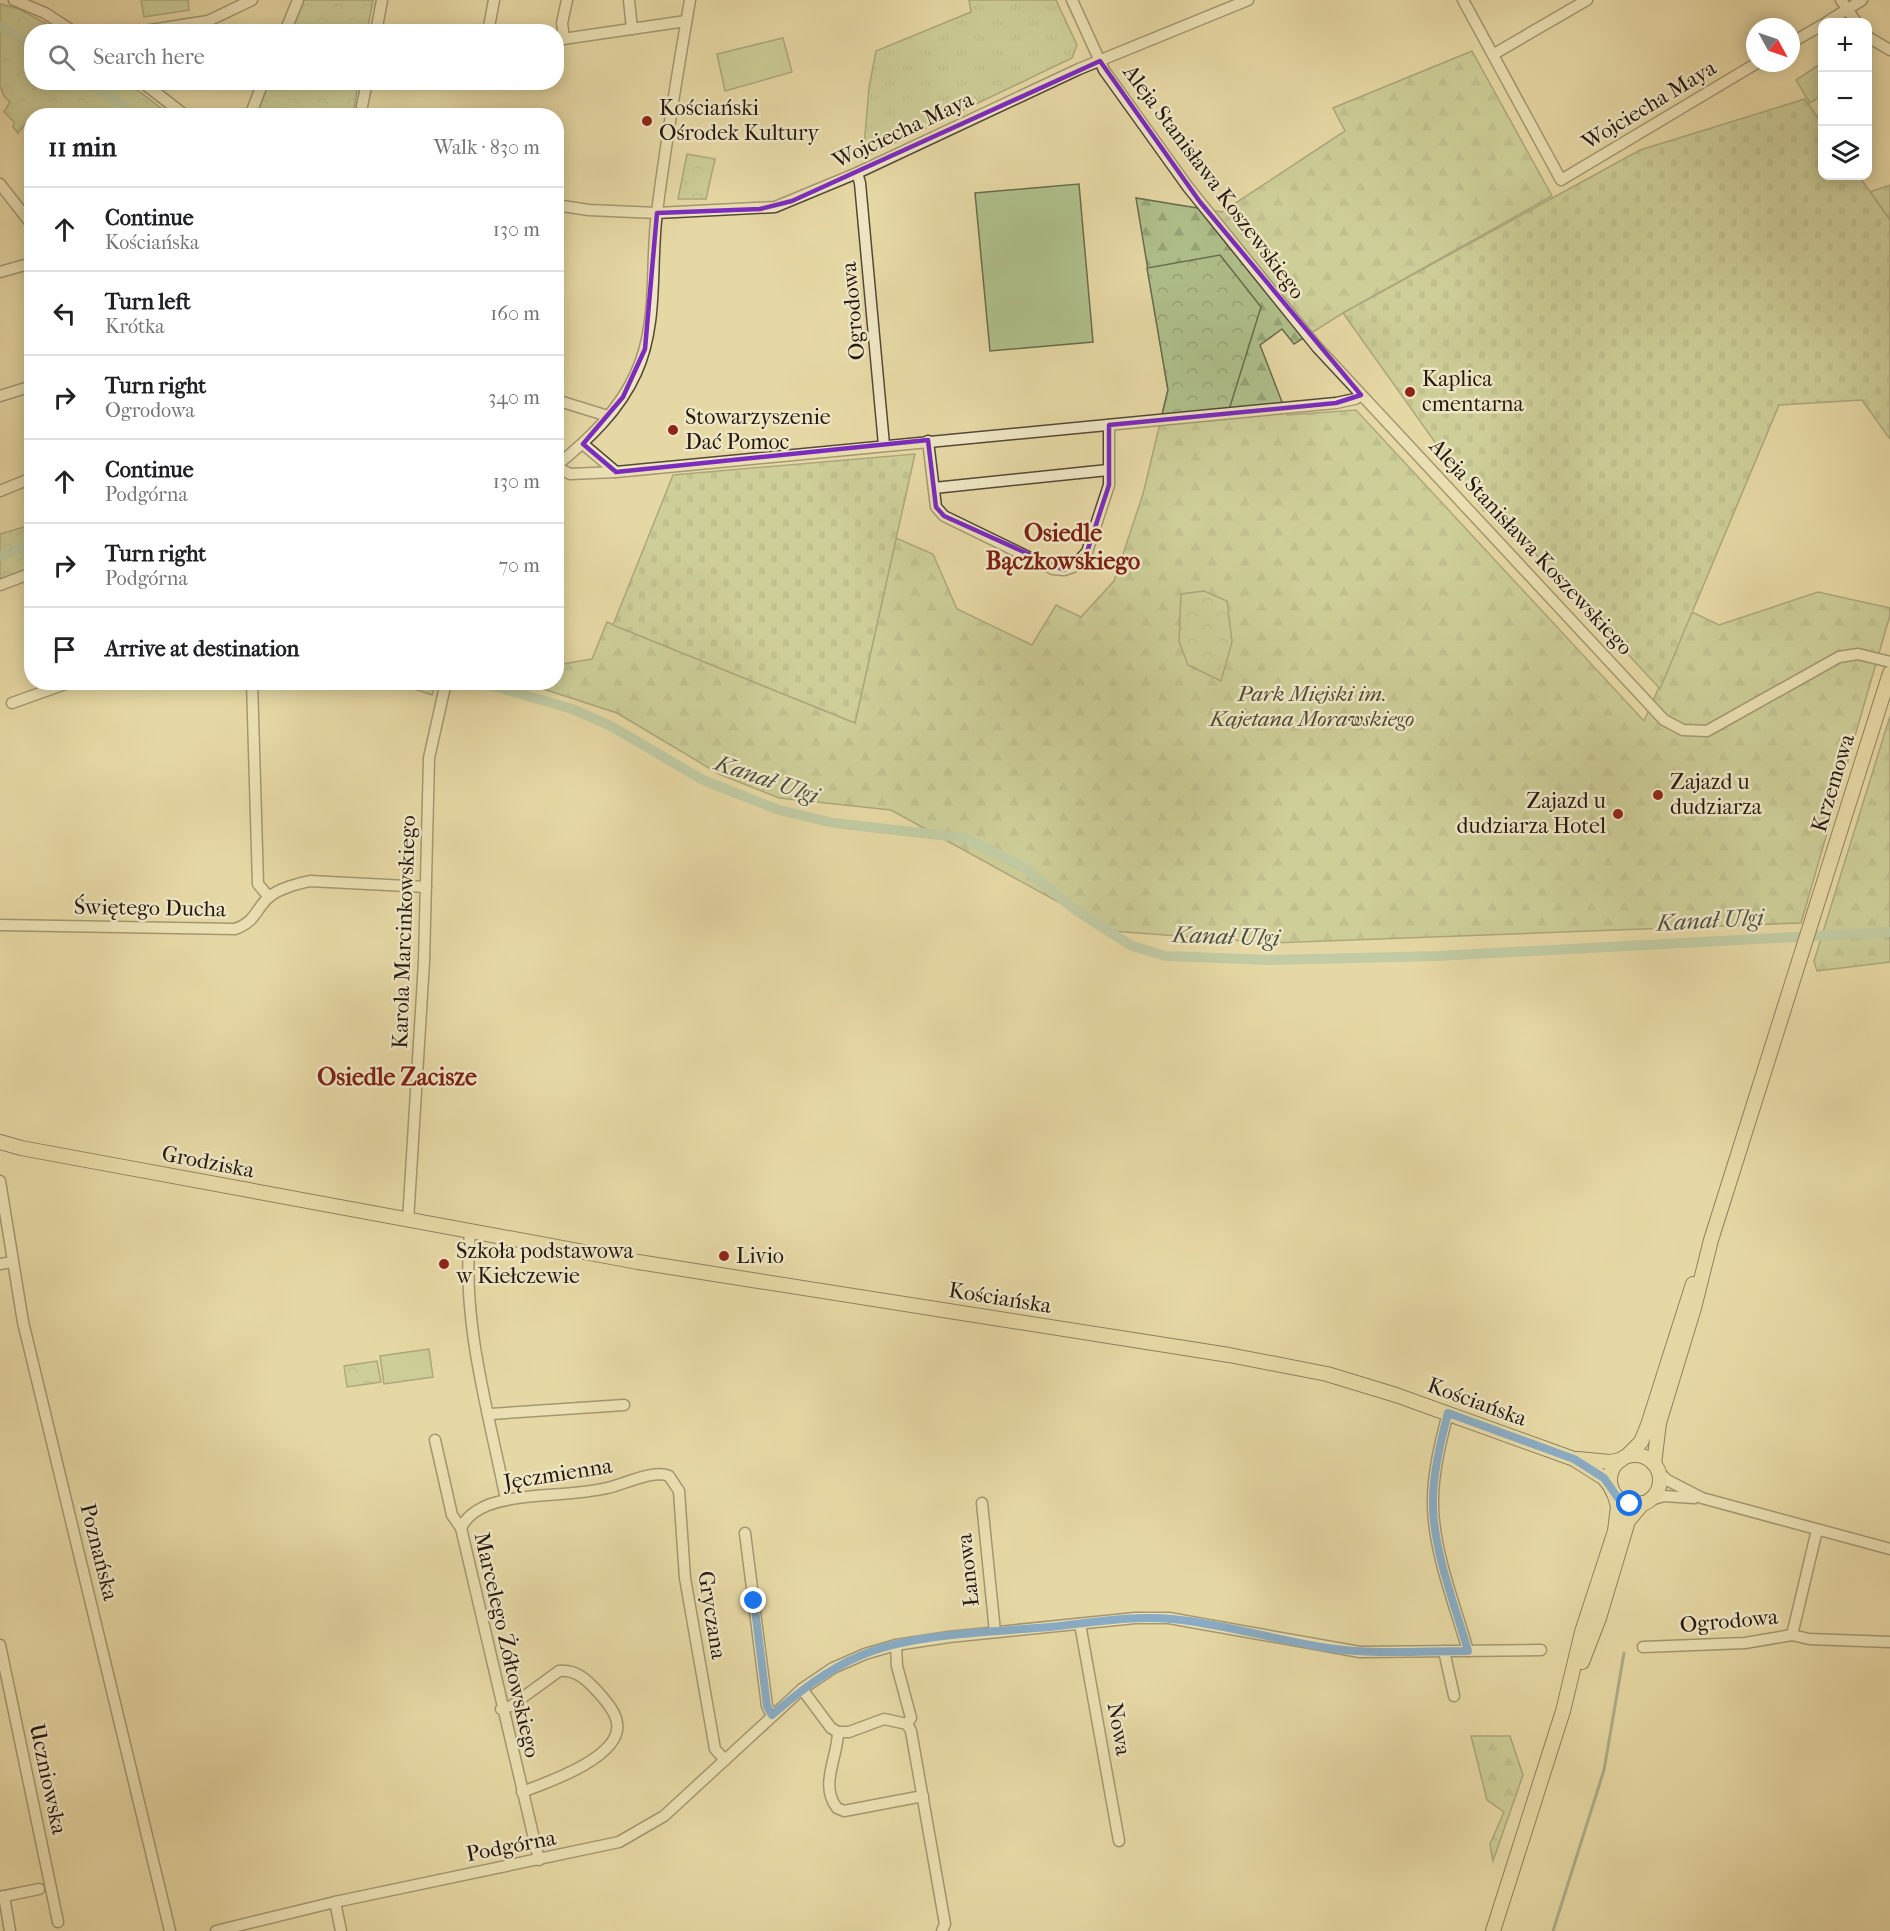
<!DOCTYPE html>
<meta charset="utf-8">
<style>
body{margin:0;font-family:"IM FELL French Canon",serif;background:#f2f2f2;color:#202124}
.controls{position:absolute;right:18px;top:18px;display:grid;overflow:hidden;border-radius:12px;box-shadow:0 3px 15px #0003}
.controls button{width:54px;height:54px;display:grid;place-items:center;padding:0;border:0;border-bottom:2px solid #e0e0e0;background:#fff;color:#202124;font:30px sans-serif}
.compass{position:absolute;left:1746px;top:18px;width:54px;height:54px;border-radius:50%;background:#fff;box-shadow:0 3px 15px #0003;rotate:130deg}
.stop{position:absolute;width:18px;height:18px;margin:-14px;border:4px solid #1a73e8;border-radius:50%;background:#fff}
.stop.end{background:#1a73e8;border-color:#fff;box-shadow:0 2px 6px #0008}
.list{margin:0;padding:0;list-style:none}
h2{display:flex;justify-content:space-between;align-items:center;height:78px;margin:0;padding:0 24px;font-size:26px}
h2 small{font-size:20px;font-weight:400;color:#757577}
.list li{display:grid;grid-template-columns:39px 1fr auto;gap:18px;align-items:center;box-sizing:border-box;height:84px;padding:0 24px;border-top:2px solid #e0e0e0}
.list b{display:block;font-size:22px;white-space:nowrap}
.list p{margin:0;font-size:20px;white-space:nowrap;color:#757577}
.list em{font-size:20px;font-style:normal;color:#757577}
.icon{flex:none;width:33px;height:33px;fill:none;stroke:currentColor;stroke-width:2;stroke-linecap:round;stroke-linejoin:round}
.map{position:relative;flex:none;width:1890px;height:1931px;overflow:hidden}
.search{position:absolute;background:#fff;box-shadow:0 3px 15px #0003;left:24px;top:24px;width:540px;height:66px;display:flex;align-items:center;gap:15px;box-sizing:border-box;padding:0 21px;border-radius:24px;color:#757577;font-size:22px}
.panel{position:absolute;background:#fff;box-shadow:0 3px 15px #0003;left:24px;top:108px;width:540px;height:582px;border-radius:24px}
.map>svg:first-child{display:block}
</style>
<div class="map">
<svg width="1890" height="1931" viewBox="0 0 1890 1931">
<defs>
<pattern id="grass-tufts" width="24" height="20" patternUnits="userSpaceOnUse" patternTransform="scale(1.5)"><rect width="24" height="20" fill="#afc08b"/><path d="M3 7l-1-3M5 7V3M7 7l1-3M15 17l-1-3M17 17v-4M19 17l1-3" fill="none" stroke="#96a477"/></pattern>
<pattern id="forest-firs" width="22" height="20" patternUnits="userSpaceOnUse" patternTransform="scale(1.5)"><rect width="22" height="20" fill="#afc08b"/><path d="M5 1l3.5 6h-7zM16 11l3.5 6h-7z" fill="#96a477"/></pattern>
<pattern id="cemetery-stones" width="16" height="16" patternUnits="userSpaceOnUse" patternTransform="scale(1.5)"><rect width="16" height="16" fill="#afc08b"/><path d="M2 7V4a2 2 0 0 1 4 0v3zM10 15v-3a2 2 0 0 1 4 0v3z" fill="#96a477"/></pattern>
<pattern id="park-crowns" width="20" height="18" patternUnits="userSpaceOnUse" patternTransform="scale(1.5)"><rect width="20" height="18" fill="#afc08b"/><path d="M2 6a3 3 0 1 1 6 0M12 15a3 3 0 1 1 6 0" fill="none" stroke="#96a477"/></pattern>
</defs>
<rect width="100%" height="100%" fill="#e6d8a4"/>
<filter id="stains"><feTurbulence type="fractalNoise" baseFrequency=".00333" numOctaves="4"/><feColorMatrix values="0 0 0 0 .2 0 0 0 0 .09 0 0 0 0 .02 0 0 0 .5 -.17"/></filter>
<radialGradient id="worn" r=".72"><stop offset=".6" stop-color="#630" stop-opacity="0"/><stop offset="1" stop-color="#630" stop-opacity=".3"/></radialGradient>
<path fill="url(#grass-tufts)" stroke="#696c4e" stroke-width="1.5" d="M 969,0 L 1056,0 L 1077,45 L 1072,58 L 863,158 L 869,88 L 876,51 L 971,12 Z"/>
<g fill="url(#forest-firs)" stroke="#696c4e" stroke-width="1.5">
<path d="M 1472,51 L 1552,196 L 1343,313 L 1294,344 L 1282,329 L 1260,345 L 1287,415 L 1356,410 L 1644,721 L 1692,612 L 1719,625 L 1818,592 L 1890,608 L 1890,615 L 1801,923 L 1272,943 L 1111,931 L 891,810 L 779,798 L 719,774 L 617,713 L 525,683 L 556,682 L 557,665 L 592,659 L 607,622 L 855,723 L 896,538 L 933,554 L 957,609 L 1032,645 L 1056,605 L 1081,617 L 1114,581 L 1143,494 L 1168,390 L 1136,198 L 1222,212 L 1345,131 L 1333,108 Z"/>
<path d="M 1890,185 L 1890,220 L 1870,192 Z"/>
<path d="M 1890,716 L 1890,962 L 1817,971 L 1814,961 Z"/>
<path d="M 1471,1736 L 1510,1736 L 1523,1775 L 1493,1861 L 1490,1844 L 1504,1812 L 1487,1800 Z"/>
</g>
<g fill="url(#cemetery-stones)" stroke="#696c4e" stroke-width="1.5">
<path d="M 1805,99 L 1822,124 L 1822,176 L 1859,176 L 1890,220 L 1890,439 L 1862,400 L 1779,405 L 1660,689 L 1492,507 L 1484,511 L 1343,313 L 1640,150 Z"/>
<path d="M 915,454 L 855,723 L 613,625 L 673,475 Z"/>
</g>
<g fill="url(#park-crowns)" stroke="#696c4e" stroke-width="1.5">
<path d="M 304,0 L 373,0 L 367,31 L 291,32 Z"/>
<path d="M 0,4 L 19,9 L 59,31 L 32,32 L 32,82 L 128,83 L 170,115 L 32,116 L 18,133 L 13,127 L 14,122 L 4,112 L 10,102 L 4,96 L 0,86 Z"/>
<path d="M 269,83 L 358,83 L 353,115 L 256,116 Z"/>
<path d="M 687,154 L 715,159 L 706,199 L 678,199 Z"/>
<path d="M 1220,255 L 1261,307 L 1228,413 L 1161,419 L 1168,390 L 1147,268 Z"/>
<path d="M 31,525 L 31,568 L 0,580 L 0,534 Z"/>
<path d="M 1204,591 L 1227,601 L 1232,642 L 1221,681 L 1188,665 L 1179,641 L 1181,594 Z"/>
<path d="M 396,683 L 436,682 L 436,683 L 432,695 Z"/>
<path d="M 377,1361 L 381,1382 L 347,1387 L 344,1366 Z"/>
</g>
<g fill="#afc08b" stroke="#696c4e" stroke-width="1.5">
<path d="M 141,0 L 188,0 L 189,10 L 144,17 Z"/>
<path d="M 783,38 L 792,72 L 725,91 L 717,54 Z"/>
<path d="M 1822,63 L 1822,95 L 1810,103 L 1796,80 Z"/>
<path d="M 1079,184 L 1093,342 L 990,351 L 975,193 Z"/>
<path d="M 429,1349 L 433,1377 L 384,1384 L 380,1356 Z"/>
</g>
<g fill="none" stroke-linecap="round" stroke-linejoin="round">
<path stroke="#697969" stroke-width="3" d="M 1553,1931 L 1604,1770 L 1624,1653"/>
<g stroke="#97baa3" stroke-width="10">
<path d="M 0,26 L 32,46"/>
<path d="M 89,82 L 137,116"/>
<path d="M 0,556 L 32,545"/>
<path d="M 480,682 L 572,709 L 611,726 L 703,780 L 779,810 L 834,823 L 965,838 L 1022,866 L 1074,909 L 1132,946 L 1166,956 L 1269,960 L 1438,956 L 1890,932"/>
</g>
<g stroke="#544836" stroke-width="13">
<g id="minor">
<path d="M 14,0 L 45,13 L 74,32"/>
<path d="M 629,0 L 632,29"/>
<path d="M 1072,0 L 1104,70 L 1188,187 L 1317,347 L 1664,720 L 1683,730 L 1707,731 L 1839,657 L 1858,654 L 1890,662"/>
<path d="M 1463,0 L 1561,180 L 1757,63"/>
<path d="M 1841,0 L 1856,22"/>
<path d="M 1827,22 L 1862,0"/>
<path d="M 138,32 L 208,21 L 252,0"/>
<path d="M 285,32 L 298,0"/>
<path d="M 376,32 L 382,0"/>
<path d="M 488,32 L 494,0"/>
<path d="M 1868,37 L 1890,50"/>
<path d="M 564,39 L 562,23 L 567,0"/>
<path d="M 556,40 L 686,21"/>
<path d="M 1791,43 L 1822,25"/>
<path d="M 1494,54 L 1587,0"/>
<path d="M 142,82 L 186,116"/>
<path d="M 250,116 L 263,82"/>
<path d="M 360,116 L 367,82"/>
<path d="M 857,173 L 860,183 L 884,445"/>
<path d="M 0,184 L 32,225"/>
<path d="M 556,205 L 589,210 L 657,213 L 775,207 L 857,173 L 1079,69 L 1248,0"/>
<path d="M 0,272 L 32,263"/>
<path d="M 0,396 L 32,386"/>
<path d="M 556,400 L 608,416"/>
<path d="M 928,441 L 936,507 L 944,516 L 1053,569 L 1064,570 L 1073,567 L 1087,552 L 1109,485 L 1109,425"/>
<path d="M 583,444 L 616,472"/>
<path d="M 556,466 C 588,440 619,411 636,373 C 659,323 650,265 657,212 C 666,141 678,70 690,0"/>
<path d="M 556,467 L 570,474 L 616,472 L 1336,403 L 1355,399 L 1361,395"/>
<path d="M 934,488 L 1108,470"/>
<path d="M 0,491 L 32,478"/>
<path d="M 0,585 L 32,573"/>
<path d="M 252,682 L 258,884 L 269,897"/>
<path d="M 12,703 L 71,682"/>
<path d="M 0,925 L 235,929 C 256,922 256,908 269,897 C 280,888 297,884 310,881 L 426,887"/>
<path d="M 0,1181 L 23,1322 L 170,1931"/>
<path d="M 408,1221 L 424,962 L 429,758 L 446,682"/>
<path d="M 470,1232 C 461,1322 489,1413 506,1500"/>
<path d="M 0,1264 L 12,1262"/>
<path d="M 1448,1413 C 1440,1444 1432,1476 1433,1508 C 1435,1556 1455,1605 1468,1651"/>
<path d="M 490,1414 L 624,1405"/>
<path d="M 435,1440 L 452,1515 L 461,1528 L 539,1860"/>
<path d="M 1658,1471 L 1667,1480 L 1702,1498 L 1890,1549"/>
<path d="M 1650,1500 L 1664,1496 L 1694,1498"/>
<path d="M 982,1503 L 995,1632"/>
<path d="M 461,1528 C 466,1517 476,1510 488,1505 C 525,1492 569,1497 607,1488 C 625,1484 654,1469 669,1476 L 679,1491 L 685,1578 L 715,1749 L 725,1760"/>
<path d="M 745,1533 L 767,1706 L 772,1715"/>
<path d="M 1080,1624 L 1119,1841"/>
<path d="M 1792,1635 L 1817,1530"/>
<path d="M 0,1645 L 58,1922"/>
<path d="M 896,1645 L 897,1666 L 911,1718 L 907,1724"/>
<path d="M 1643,1647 L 1745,1643 L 1792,1635 L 1809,1639 L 1890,1642"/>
<path d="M 1444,1651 L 1454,1696"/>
<path d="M 802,1689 L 831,1728 L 838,1732 L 849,1732 L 884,1719 L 907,1724 L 911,1731 L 945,1924 L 942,1931"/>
<path d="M 501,1709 L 511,1706 L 559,1671 C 576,1669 587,1680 598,1692 C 605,1700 616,1712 617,1723 C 623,1757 546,1783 522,1792"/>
<path d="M 838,1732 C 838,1757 819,1785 837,1808 L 844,1811 L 923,1796"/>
<path d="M 4,1896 L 10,1931"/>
<path d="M 0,1897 L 39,1889"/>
<path d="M 335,1902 L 341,1931"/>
<path d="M 216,1931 L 335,1902 L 619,1842 L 664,1816 L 802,1689 L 833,1668 L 865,1654 L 896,1645 L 949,1637 L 1135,1618 L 1169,1618 L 1360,1652 L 1541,1650"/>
</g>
</g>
<g stroke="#231811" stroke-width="16">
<g id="major">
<path d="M 0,1142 L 21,1148 L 638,1262 L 1229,1355 L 1327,1374 L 1396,1395 L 1574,1459 L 1604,1478 L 1611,1487"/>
<circle cx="1635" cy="1480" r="25"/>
<path d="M 1627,1456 L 1641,1442 L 1648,1425 L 1693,1284"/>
<path d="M 1578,1459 L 1610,1462 L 1621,1460"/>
<path d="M 1654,1464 L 1659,1423 L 1694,1308 L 1711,1240 L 1890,673"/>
<path d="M 1582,1662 L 1599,1618 L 1628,1521 L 1643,1503"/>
<path d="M 1493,1931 L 1563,1711 L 1582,1632 L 1615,1531 L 1618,1506 L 1614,1493"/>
</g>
</g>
<use href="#minor" stroke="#efe6c4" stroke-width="10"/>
<use href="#major" stroke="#e6d8a4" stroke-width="14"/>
</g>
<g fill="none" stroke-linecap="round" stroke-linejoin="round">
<path stroke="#1a73e8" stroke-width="8" d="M 754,1601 L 767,1706 L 772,1715 C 800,1691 828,1669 862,1655 C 914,1633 993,1632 1050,1627 C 1090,1623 1132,1615 1172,1619 C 1225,1624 1275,1640 1328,1648 C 1374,1655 1421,1651 1468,1651 C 1455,1605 1435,1556 1433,1508 C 1432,1477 1440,1444 1448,1413 L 1574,1459 L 1604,1478 L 1618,1498 L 1630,1504"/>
</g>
<path d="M0 0H1890V1931H0ZM 1100,61 L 1200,202 L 1361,395 L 1336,403 L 1109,425 L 1109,485 L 1087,552 L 1064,570 L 944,516 L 936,507 L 928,440 L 616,472 L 583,444 L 623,397 L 645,349 L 657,213 L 760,209 L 792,201 Z" fill="#e6d8a4" fill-opacity=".55" fill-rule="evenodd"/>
<path fill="none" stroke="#7b2cbf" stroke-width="4.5" stroke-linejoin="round" d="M 1100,61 L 1200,202 L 1361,395 L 1336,403 L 1109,425 L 1109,485 L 1087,552 L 1064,570 L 944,516 L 936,507 L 928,440 L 616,472 L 583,444 L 623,397 L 645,349 L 657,213 L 760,209 L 792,201 Z"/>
<g fill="#8f2418" stroke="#efe6c4" stroke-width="2">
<circle cx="647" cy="121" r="6"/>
<circle cx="1410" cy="392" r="6"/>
<circle cx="673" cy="430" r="6"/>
<circle cx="1658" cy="795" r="6"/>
<circle cx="1618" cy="814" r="6"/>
<circle cx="724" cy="1256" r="6"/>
<circle cx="444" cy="1264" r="6"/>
</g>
<g text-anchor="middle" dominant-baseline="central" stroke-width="5" stroke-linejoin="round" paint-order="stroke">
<g font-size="22" fill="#231811" stroke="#efe6c4">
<text transform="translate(1649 105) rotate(-31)">Wojciecha Maya</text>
<text transform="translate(903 130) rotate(-25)">Wojciecha Maya</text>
<text transform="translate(1214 182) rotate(53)">Aleja Stanisława Koszewskiego</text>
<text transform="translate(853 311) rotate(-95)">Ogrodowa</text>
<text transform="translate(1531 547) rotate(47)">Aleja Stanisława Koszewskiego</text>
<text transform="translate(1833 783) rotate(-73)">Krzemowa</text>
<text transform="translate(150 908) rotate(1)">Świętego Ducha</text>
<text transform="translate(404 932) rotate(-88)">Karola Marcinkowskiego</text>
<text transform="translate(208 1162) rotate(11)">Grodziska</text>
<text transform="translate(1000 1298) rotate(9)">Kościańska</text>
<text transform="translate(1477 1402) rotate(20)">Kościańska</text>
<text transform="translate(558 1474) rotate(-9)">Jęczmienna</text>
<text transform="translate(99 1552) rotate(76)">Poznańska</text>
<text transform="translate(968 1570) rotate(-96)">Łanowa</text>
<text transform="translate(712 1615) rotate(81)">Gryczana</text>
<text transform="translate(1729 1621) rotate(-5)">Ogrodowa</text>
<text transform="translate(507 1645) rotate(77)">Marcelego Żółtowskiego</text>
<text transform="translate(1119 1729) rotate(80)">Nowa</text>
<text transform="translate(48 1779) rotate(78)">Uczniowska</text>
<text transform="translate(511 1846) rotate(-11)">Podgórna</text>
</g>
<g font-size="22" fill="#231811" stroke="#efe6c4" text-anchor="start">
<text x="659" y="108">Kościański<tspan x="659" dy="25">Ośrodek Kultury</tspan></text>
<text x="1422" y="379">Kaplica<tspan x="1422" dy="25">cmentarna</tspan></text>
<text x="685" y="417">Stowarzyszenie<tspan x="685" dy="25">Dać Pomoc</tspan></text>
<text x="1670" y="782">Zajazd u<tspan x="1670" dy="25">dudziarza</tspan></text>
<text x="1606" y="801" text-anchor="end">Zajazd u<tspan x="1606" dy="25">dudziarza Hotel</tspan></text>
<text x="456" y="1251">Szkoła podstawowa<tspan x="456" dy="25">w Kiełczewie</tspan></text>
<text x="736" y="1256">Livio</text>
</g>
<g font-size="22" font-style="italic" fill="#4d4a36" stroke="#efe6c4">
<text x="1312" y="694">Park Miejski im.<tspan x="1312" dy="25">Kajetana Morawskiego</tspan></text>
</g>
<g font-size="24" font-weight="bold" fill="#7a1f14" stroke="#efe6c4">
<text x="1063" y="533">Osiedle<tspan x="1063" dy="28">Bączkowskiego</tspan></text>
<text x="397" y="1077">Osiedle Zacisze</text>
</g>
<g font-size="24" font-style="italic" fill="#4c5144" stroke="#efe6c4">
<text transform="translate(767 779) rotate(19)">Kanał Ulgi</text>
<text transform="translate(1710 920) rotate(-3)">Kanał Ulgi</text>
<text transform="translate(1226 936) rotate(2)">Kanał Ulgi</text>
</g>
</g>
<rect width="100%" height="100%" filter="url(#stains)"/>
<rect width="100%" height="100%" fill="url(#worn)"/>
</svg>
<div class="controls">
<button>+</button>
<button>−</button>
<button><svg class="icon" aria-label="layers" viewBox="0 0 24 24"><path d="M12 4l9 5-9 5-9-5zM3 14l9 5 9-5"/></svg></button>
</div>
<svg class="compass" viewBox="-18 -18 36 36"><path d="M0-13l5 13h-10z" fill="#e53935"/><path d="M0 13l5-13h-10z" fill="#757577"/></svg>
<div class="stop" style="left:1630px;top:1504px"></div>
<div class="stop end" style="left:754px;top:1601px"></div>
<div class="search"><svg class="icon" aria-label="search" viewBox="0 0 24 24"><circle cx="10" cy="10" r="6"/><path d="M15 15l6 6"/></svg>Search here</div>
<section class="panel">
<h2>11 min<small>Walk · 830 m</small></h2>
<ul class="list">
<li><svg class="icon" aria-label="ahead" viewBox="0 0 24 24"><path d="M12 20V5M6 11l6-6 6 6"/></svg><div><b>Continue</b><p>Kościańska</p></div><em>130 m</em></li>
<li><svg class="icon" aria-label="left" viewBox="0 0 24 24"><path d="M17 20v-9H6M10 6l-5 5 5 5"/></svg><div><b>Turn left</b><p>Krótka</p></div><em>160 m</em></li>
<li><svg class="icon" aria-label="right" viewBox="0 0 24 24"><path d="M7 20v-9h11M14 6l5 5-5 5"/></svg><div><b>Turn right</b><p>Ogrodowa</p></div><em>340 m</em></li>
<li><svg class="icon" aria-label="ahead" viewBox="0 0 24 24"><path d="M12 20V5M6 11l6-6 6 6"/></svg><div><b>Continue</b><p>Podgórna</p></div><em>130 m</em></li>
<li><svg class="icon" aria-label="right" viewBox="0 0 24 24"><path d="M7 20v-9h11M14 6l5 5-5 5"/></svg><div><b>Turn right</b><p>Podgórna</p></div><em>70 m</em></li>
<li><svg class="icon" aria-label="arrive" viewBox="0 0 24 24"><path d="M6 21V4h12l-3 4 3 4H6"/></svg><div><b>Arrive at destination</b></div></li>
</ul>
</section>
</div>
